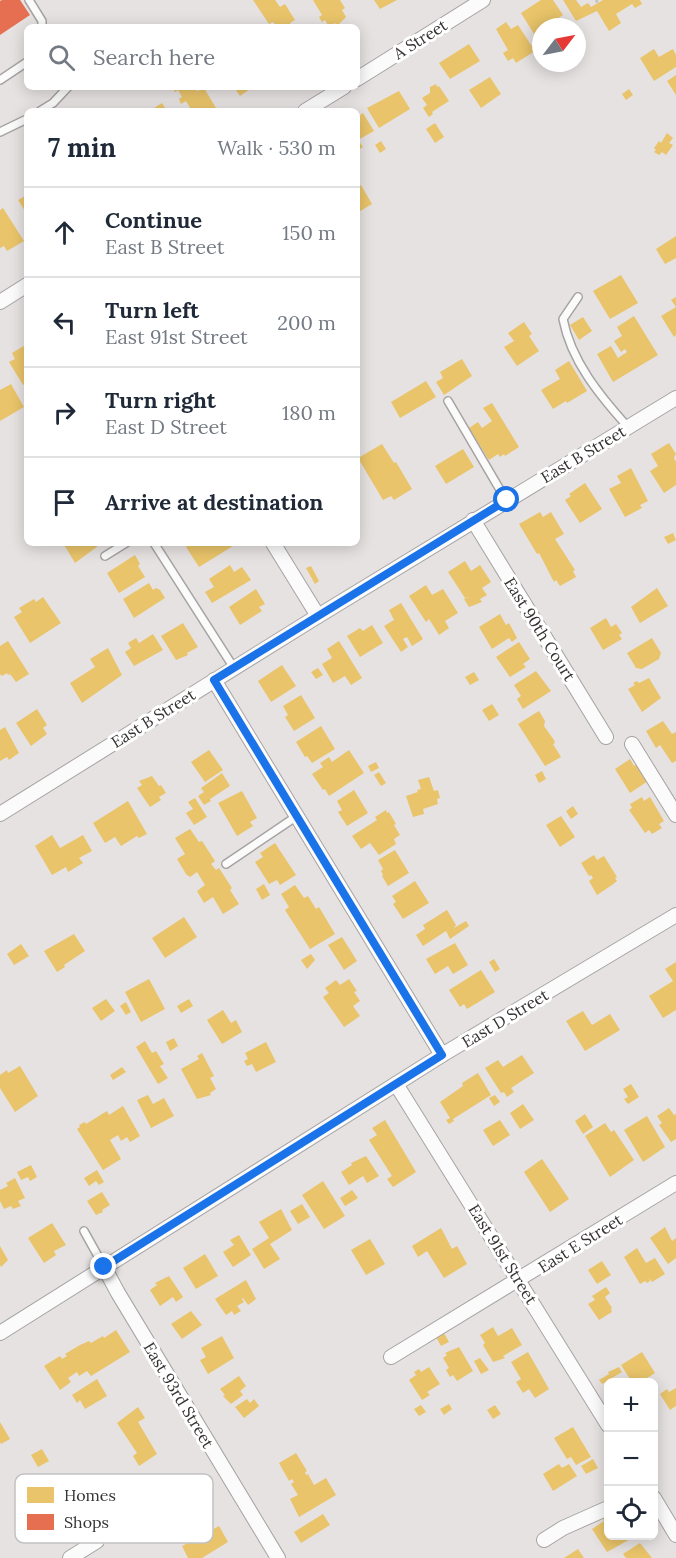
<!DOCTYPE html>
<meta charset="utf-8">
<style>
body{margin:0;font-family:Lora,serif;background:#f6f6f7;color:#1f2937}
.controls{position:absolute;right:18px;bottom:18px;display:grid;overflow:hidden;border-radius:9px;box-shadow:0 3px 15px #0003}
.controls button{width:54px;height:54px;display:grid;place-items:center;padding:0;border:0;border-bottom:2px solid #e0e1e3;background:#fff;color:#1f2937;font:30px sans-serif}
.compass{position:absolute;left:532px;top:18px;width:54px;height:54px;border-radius:50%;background:#fff;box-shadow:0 3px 15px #0003;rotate:58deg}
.stop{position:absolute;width:18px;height:18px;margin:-14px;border:4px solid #1a73e8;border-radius:50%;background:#fff}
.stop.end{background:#1a73e8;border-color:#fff;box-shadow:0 2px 6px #0008}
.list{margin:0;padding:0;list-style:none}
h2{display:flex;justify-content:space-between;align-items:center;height:78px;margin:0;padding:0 24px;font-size:26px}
h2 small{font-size:20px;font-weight:400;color:#747a83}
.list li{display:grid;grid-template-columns:39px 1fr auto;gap:18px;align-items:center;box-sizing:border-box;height:90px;padding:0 24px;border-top:2px solid #e0e1e3}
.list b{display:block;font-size:22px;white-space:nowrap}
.list p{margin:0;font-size:20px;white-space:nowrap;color:#747a83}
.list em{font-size:20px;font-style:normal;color:#747a83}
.icon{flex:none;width:33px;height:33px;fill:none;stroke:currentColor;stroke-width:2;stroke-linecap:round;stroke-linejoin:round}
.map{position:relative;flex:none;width:676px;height:1558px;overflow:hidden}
.search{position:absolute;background:#fff;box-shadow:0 3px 15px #0003;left:24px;top:24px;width:336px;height:66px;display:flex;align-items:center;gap:15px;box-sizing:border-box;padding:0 21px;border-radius:9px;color:#747a83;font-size:22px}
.panel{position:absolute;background:#fff;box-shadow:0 3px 15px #0003;left:24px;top:108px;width:336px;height:438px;border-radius:9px}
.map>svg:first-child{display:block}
</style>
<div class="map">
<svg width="676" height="1558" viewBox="0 0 676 1558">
<rect width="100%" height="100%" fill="#e7e2e2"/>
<g fill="#e9c46a">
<path d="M 253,0 L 275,0 L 280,7 L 285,4 L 295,20 L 290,23 L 291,26 L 289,27 L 277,27 L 273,22 L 269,24 Z"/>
<path d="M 313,0 L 340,0 L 345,8 L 342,10 L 346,17 L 337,26 L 335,23 L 329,27 L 325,20 L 322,22 L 319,17 L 322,15 Z"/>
<path d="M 374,0 L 397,0 L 380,9 Z"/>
<path d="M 541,0 L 553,0 L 563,15 L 549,24 L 551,27 L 541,27 L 541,34 L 538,36 L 536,32 L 534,34 L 521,13 Z"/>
<path d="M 563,0 L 576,0 L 581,7 L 588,3 L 591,7 L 603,0 L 640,0 L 642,4 L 635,8 L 632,4 L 616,14 L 621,23 L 609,31 L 597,11 L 576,21 Z"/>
<path d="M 506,22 L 511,29 L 518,25 L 535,51 L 516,63 L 513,58 L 508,61 L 503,53 L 508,50 L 496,29 Z"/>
<path d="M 469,44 L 480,61 L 450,79 L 439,63 Z"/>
<path d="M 654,49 L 659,57 L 673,49 L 676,55 L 676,67 L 654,81 L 640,58 Z"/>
<path d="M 676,75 L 676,95 L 667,81 Z"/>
<path d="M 490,77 L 501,94 L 481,108 L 469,90 Z"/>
<path d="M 436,84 L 437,87 L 439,86 L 449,101 L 432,112 L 433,114 L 429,117 L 423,108 L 427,105 L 422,98 L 430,93 L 430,87 Z"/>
<path d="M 172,87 L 194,87 L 197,91 L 204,88 L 216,108 L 211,111 L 192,111 L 186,101 L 181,104 L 179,99 L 182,97 L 178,90 L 175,92 Z"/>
<path d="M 234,87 L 253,87 L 240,96 Z"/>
<path d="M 629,89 L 633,95 L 626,100 L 622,94 Z"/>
<path d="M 399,91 L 410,109 L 379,128 L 367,108 Z"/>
<path d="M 162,103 L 167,111 L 149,111 Z"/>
<path d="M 363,113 L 374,131 L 358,140 L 363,147 L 357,151 L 357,117 Z"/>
<path d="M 435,123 L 444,137 L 435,143 L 426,129 Z"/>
<path d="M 667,133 L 673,138 L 669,143 L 673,145 L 666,155 L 662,152 L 659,155 L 654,152 L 656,150 L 654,148 L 659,141 L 661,143 Z"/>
<path d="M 381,141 L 386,149 L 380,153 L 375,145 Z"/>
<path d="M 361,185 L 372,204 L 357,213 L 357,188 Z"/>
<path d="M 27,195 L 27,214 L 18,200 Z"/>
<path d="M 3,208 L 24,241 L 7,251 L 4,246 L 0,248 L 0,210 Z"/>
<path d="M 676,236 L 676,258 L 665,264 L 656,249 Z"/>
<path d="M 621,275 L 638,303 L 610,319 L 593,291 Z"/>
<path d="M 676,297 L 676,335 L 674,337 L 661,316 L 676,307 L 671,300 Z"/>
<path d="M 634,316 L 658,355 L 613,382 L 597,354 L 611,346 L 618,358 L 627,352 L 625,349 L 621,352 L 614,341 L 622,336 L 617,327 Z"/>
<path d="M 583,317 L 592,331 L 579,340 L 570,325 Z"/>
<path d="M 524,322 L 532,334 L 529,336 L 539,351 L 517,366 L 504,347 L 514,341 L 508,333 Z"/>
<path d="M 27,344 L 27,382 L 23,385 L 9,362 L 15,359 L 12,353 Z"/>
<path d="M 462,359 L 472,376 L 444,395 L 436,382 L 443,378 L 440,372 Z"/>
<path d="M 569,361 L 587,391 L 567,403 L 566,401 L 553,409 L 541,390 L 560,379 L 555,370 Z"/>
<path d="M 426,381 L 436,397 L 400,418 L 391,402 Z"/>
<path d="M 11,384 L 24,407 L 0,421 L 0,390 Z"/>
<path d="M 492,403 L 519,447 L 505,456 L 504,454 L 500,457 L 498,454 L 489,460 L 469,428 L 478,422 L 482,428 L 492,421 L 483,408 Z"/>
<path d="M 669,443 L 676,454 L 674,458 L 676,462 L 676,485 L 664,493 L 650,471 L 658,466 L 651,454 Z"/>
<path d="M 382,444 L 394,463 L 396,462 L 412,489 L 394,500 L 391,496 L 383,500 L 358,458 Z"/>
<path d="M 463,449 L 474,467 L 446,484 L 435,466 Z"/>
<path d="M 631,468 L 648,501 L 640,505 L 642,508 L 625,517 L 609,489 L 621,483 L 617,476 Z"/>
<path d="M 585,483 L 602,509 L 580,523 L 565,500 L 571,496 L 569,494 Z"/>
<path d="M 540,512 L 543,517 L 551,512 L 564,534 L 555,539 L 575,570 L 573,571 L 576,577 L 560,586 L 556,580 L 554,582 L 539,553 L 537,554 L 519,524 Z"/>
<path d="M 673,533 L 676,540 L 668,544 L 664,537 Z"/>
<path d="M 63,543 L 97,543 L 98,546 L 75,563 Z"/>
<path d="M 191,543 L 230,543 L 233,546 L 199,567 L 186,547 Z"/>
<path d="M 135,555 L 140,564 L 138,566 L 145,577 L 119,593 L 107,573 Z"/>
<path d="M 465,561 L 471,571 L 480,565 L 491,582 L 482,588 L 487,595 L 480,599 L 482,602 L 469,607 L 464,599 L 469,597 L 465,598 L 448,572 Z"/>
<path d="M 230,565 L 234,572 L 242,567 L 251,580 L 212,603 L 205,592 L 214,587 L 209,579 Z"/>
<path d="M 311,566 L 319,581 L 315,584 L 306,568 Z"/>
<path d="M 149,583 L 153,590 L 156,588 L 160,590 L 165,598 L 134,618 L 123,599 Z"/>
<path d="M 426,585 L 432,595 L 443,589 L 458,613 L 445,621 L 449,628 L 439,635 L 429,619 L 426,622 L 409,596 Z"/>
<path d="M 657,588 L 668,606 L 640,623 L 631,607 Z"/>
<path d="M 256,589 L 265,604 L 259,607 L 262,611 L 240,625 L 229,607 Z"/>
<path d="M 43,597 L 61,623 L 30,643 L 14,617 L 22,612 L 19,608 L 34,599 L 36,602 Z"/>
<path d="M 401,603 L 423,639 L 412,646 L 407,637 L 403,639 L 408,647 L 401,652 L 384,626 L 394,620 L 389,610 Z"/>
<path d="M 500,614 L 506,625 L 509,623 L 517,638 L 512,642 L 509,638 L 492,649 L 479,627 Z"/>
<path d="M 606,618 L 611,627 L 616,624 L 622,633 L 619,635 L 622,639 L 603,650 L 590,628 Z"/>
<path d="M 183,623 L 198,647 L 187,653 L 188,655 L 176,660 L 161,636 Z"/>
<path d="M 372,625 L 383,643 L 360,657 L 347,636 L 360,628 L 363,631 Z"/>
<path d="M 153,634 L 163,650 L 134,666 L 125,652 L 131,648 L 128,643 L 136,638 L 139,643 Z"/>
<path d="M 652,638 L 661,653 L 659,659 L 642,669 L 636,668 L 627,653 Z"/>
<path d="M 8,641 L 29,674 L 16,682 L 10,674 L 8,675 L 7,673 L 2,676 L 0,674 L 0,646 Z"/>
<path d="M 339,641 L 362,678 L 351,685 L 345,676 L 333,683 L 322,664 L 332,658 L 327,649 Z"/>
<path d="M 519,642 L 530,659 L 523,664 L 526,667 L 510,677 L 496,657 Z"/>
<path d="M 108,648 L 122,675 L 82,703 L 70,683 L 95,667 L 90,659 Z"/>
<path d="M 282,665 L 296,686 L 271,702 L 258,681 Z"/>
<path d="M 318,668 L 323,675 L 316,679 L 311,672 Z"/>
<path d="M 536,671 L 551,691 L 523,709 L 517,699 L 521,696 L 514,685 Z"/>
<path d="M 474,672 L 479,680 L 470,685 L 465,677 Z"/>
<path d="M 649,678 L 661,698 L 642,712 L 628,689 L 635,685 L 633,683 L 637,681 L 639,683 Z"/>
<path d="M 301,695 L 315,718 L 294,731 L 285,717 L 288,715 L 283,706 Z"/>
<path d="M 492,704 L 499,715 L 489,721 L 482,710 Z"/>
<path d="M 37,709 L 47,725 L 43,728 L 47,734 L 31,746 L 16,723 Z"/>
<path d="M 539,711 L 545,721 L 544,726 L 554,740 L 555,743 L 553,744 L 561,757 L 545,766 L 518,724 Z"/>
<path d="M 663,721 L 672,734 L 676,732 L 676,761 L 672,763 L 660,745 L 656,748 L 646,731 Z"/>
<path d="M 321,726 L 335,749 L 312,763 L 307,756 L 305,757 L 296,742 Z"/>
<path d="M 5,727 L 19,753 L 9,760 L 7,757 L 0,761 L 0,730 Z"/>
<path d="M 209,750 L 223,770 L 205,782 L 191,762 Z"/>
<path d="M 349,750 L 364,773 L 329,796 L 325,789 L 323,790 L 312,774 L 323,767 L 320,763 L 329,757 L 332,762 Z"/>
<path d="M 630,759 L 634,766 L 637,764 L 648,781 L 630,793 L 615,769 Z"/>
<path d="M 376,762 L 379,768 L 371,772 L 368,766 Z"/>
<path d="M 542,771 L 546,779 L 539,783 L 535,775 Z"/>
<path d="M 379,772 L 386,783 L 381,786 L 374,775 Z"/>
<path d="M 222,773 L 230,786 L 210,799 L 211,801 L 204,805 L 198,796 L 204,792 L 201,788 Z"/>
<path d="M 152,776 L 159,786 L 161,785 L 166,793 L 159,797 L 161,800 L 150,807 L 137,788 L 142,785 L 139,781 Z"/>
<path d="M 429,777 L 434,791 L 438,790 L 440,798 L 437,799 L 438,804 L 423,809 L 424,814 L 413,817 L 406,796 L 418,792 L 417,790 L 421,789 L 418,780 Z"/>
<path d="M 354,790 L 368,813 L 347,826 L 338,812 L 342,810 L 337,801 Z"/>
<path d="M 242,791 L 257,818 L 250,822 L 253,826 L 237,836 L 218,803 Z"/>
<path d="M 642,797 L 644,801 L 650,797 L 664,821 L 659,824 L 662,828 L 652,834 L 649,830 L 645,833 L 629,810 L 632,808 L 630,804 Z"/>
<path d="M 195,798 L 207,817 L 194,825 L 186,813 L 193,809 L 188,802 Z"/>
<path d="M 128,801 L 147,834 L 139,838 L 137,836 L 121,846 L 115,837 L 105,843 L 93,823 Z"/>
<path d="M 573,806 L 578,814 L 571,819 L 566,811 Z"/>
<path d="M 386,810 L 387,813 L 389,812 L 396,824 L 394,825 L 400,835 L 394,839 L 396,844 L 379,855 L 370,843 L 361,849 L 352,836 L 377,820 L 375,817 Z"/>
<path d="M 561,816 L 575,837 L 560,847 L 546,825 Z"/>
<path d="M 190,829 L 199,842 L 202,841 L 215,861 L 211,864 L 216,870 L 219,868 L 232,888 L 230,890 L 239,904 L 223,914 L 213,897 L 204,903 L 197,891 L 205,885 L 197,872 L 190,877 L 186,874 L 177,859 L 185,854 L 175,838 Z"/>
<path d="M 52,835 L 60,848 L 83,835 L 92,851 L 79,858 L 83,863 L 68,872 L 66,867 L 52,875 L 35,846 Z"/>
<path d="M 275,843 L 296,875 L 280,885 L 277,880 L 269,884 L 255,862 L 263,857 L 260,853 Z"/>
<path d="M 395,850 L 409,873 L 388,886 L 382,876 L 383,875 L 381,871 L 383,869 L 378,860 Z"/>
<path d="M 594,855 L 597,860 L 604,856 L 617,877 L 615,878 L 617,881 L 612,885 L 597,895 L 589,881 L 593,878 L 591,875 L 589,876 L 581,863 Z"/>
<path d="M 415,881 L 429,903 L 403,919 L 393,904 L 396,902 L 392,896 Z"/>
<path d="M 264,884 L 270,895 L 262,900 L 256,889 Z"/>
<path d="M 295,885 L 304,898 L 308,896 L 316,909 L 319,907 L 335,934 L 310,949 L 285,910 L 289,907 L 281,894 Z"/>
<path d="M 447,910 L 456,925 L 454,928 L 466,921 L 469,926 L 450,939 L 446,931 L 423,946 L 416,935 L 425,929 L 423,925 Z"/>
<path d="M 184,917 L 197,937 L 165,958 L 152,938 Z"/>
<path d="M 74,934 L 85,951 L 64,965 L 65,967 L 57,972 L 44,951 Z"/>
<path d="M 342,937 L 357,961 L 344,970 L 328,945 Z"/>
<path d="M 455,943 L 468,965 L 453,974 L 448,966 L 435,974 L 426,959 Z"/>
<path d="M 21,944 L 29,956 L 14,965 L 7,954 Z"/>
<path d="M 311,954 L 315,960 L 307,969 L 301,960 Z"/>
<path d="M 494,959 L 500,969 L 495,972 L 489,962 Z"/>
<path d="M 676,962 L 676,1010 L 663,1018 L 649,996 L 673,981 L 665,969 Z"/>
<path d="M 481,970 L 495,992 L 467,1009 L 464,1004 L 460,1007 L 449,990 Z"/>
<path d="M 149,979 L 165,1009 L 141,1022 L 125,992 Z"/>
<path d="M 349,979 L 357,991 L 354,992 L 360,1001 L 353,1006 L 360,1016 L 344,1027 L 323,997 L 329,993 L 325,988 L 336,980 L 340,985 Z"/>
<path d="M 106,999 L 115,1011 L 101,1021 L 92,1008 Z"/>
<path d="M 189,999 L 193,1006 L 181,1013 L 177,1006 Z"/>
<path d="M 126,1002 L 131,1012 L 126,1015 L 120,1006 Z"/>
<path d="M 223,1010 L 231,1023 L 236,1020 L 242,1032 L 222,1044 L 207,1020 Z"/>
<path d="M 583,1011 L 592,1025 L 610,1014 L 620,1030 L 585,1051 L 566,1021 Z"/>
<path d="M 174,1038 L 178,1046 L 170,1051 L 166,1042 Z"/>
<path d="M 145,1041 L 152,1053 L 156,1051 L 164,1064 L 160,1066 L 168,1078 L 158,1084 L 136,1047 Z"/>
<path d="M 266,1042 L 276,1062 L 256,1072 L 252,1064 L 247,1066 L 244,1061 L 248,1059 L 245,1053 Z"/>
<path d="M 202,1053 L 214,1076 L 210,1078 L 216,1089 L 210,1093 L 211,1095 L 197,1099 L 181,1069 L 199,1059 L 197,1056 Z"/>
<path d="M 522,1055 L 534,1073 L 511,1088 L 514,1092 L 507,1097 L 504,1092 L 501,1093 L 485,1068 L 498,1060 L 503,1067 Z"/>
<path d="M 20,1066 L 38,1096 L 15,1112 L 0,1088 L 0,1075 L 7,1070 L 8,1073 Z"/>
<path d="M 122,1067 L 126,1072 L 113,1080 L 110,1075 Z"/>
<path d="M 478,1073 L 491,1095 L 453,1119 L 454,1121 L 449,1124 L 446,1120 L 450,1118 L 440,1102 L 463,1086 L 462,1083 Z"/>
<path d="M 631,1084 L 639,1097 L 628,1104 L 624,1099 L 628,1097 L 623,1089 Z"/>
<path d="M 148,1095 L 153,1104 L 164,1098 L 174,1116 L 151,1128 L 137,1100 Z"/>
<path d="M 495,1095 L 500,1102 L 494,1106 L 489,1098 Z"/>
<path d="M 523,1104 L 534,1120 L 520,1129 L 510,1113 Z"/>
<path d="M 123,1106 L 140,1136 L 130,1142 L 127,1137 L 121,1141 L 118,1135 L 110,1140 L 121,1159 L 103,1170 L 77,1129 L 80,1127 L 79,1125 L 85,1122 L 86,1124 L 107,1111 L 109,1115 Z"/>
<path d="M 669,1108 L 674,1115 L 676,1114 L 676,1139 L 671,1142 L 659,1125 L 662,1123 L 657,1116 Z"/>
<path d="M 585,1114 L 593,1127 L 583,1134 L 575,1121 Z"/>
<path d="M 647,1116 L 665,1147 L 643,1162 L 624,1130 Z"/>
<path d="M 385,1120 L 416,1172 L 393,1187 L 387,1179 L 392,1176 L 369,1140 L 377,1135 L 372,1128 Z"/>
<path d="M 500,1120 L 510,1135 L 493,1146 L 483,1130 Z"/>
<path d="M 605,1123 L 611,1132 L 614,1130 L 634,1160 L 610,1177 L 585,1136 Z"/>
<path d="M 366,1156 L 379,1176 L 367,1183 L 363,1176 L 349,1185 L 341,1172 L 352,1165 L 351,1163 Z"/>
<path d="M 542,1159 L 569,1199 L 550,1212 L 524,1172 Z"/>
<path d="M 31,1165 L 37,1177 L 30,1181 L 28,1177 L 21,1180 L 17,1172 Z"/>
<path d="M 97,1170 L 104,1182 L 99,1185 L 96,1181 L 89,1186 L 84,1178 Z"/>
<path d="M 15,1178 L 25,1198 L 18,1201 L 21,1206 L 13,1209 L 11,1206 L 4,1209 L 0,1201 L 0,1190 L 8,1186 L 6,1183 Z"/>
<path d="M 323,1181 L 345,1216 L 324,1229 L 302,1195 Z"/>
<path d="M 352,1190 L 358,1198 L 345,1206 L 340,1198 Z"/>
<path d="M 102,1192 L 110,1205 L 102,1210 L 103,1212 L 96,1215 L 87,1201 Z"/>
<path d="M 302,1204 L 310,1217 L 298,1224 L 290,1211 Z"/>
<path d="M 281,1209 L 292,1230 L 270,1244 L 280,1259 L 264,1269 L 252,1249 L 269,1238 L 259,1222 Z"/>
<path d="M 52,1223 L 66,1245 L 54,1251 L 56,1255 L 44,1263 L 28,1238 Z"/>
<path d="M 665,1227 L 672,1241 L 676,1238 L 676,1258 L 668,1264 L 650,1238 Z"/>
<path d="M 441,1228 L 452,1249 L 457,1246 L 467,1264 L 444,1278 L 427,1251 L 418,1257 L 412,1246 Z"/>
<path d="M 239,1235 L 251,1255 L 233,1267 L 223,1252 L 234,1245 L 230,1240 Z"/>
<path d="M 370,1239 L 385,1264 L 366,1275 L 351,1250 Z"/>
<path d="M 0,1246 L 8,1260 L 1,1267 L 0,1265 Z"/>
<path d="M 637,1248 L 646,1263 L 655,1258 L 665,1274 L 652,1282 L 649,1278 L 650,1281 L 647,1283 L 645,1281 L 640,1284 L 624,1257 Z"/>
<path d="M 205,1254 L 218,1276 L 196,1289 L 183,1268 Z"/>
<path d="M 602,1261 L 611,1275 L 597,1284 L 588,1270 Z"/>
<path d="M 169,1276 L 183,1297 L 176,1302 L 173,1297 L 160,1306 L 150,1290 L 157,1285 L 155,1283 Z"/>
<path d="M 246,1280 L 256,1299 L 248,1305 L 243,1298 L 242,1299 L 244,1302 L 237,1306 L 241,1311 L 234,1315 L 232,1311 L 226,1315 L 215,1299 Z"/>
<path d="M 606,1287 L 610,1293 L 605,1297 L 612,1308 L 611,1309 L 612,1312 L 599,1320 L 588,1304 L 595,1300 L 592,1296 Z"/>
<path d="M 191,1311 L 202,1325 L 182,1339 L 171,1324 Z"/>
<path d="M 493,1327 L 498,1336 L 512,1328 L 522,1345 L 503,1356 L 505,1358 L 493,1362 L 483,1345 L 485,1343 L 480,1335 Z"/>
<path d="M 116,1330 L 130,1352 L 91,1376 L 87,1371 L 79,1376 L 77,1372 L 68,1378 L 71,1382 L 60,1390 L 44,1366 L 60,1356 L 62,1359 L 67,1356 L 65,1354 L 80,1345 L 89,1341 L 91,1343 L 103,1336 L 104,1338 Z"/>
<path d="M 444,1333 L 449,1342 L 441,1346 L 436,1337 Z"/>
<path d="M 222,1336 L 234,1358 L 208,1374 L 200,1360 L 206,1357 L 201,1348 Z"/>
<path d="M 459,1347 L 473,1371 L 457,1381 L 453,1375 L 450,1377 L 446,1370 L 449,1368 L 443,1358 L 447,1355 L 445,1353 Z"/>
<path d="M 528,1352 L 549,1389 L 535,1398 L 529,1389 L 523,1393 L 516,1382 L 521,1379 L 511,1362 Z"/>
<path d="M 642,1352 L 655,1373 L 641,1382 L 628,1382 L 627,1381 L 630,1379 L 621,1365 Z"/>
<path d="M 480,1358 L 489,1370 L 481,1374 L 474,1361 Z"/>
<path d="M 429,1367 L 440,1384 L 427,1392 L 430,1395 L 422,1400 L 409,1380 L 416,1375 L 414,1372 L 419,1369 L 421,1372 Z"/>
<path d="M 619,1367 L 622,1372 L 602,1384 L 599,1380 L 609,1374 L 608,1372 Z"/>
<path d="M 239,1376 L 246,1386 L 240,1391 L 243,1395 L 231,1404 L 223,1396 L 225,1395 L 220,1389 Z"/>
<path d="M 97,1379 L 107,1396 L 85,1409 L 80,1400 L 77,1403 L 72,1395 Z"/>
<path d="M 676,1388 L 676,1406 L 670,1410 L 660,1394 L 667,1389 L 669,1392 Z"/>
<path d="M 247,1399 L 250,1403 L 254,1399 L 259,1406 L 244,1418 L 235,1407 Z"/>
<path d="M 449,1404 L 452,1409 L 444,1415 L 440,1409 Z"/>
<path d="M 421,1405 L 426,1412 L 419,1416 L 414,1409 Z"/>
<path d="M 495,1405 L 501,1414 L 493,1419 L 487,1410 Z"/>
<path d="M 138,1407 L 145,1418 L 138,1422 L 157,1454 L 139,1466 L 133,1456 L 137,1453 L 117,1423 Z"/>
<path d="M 0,1422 L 10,1439 L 1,1444 L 0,1442 Z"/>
<path d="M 573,1427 L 591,1457 L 576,1465 L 571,1457 L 567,1459 L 554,1438 Z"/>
<path d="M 42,1449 L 49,1461 L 38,1467 L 31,1455 Z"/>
<path d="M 296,1453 L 307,1471 L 305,1472 L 306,1475 L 308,1474 L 314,1485 L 326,1478 L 336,1495 L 299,1517 L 290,1499 L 298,1495 L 291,1484 L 294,1482 L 292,1479 L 289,1481 L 279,1463 Z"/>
<path d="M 593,1459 L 598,1468 L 586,1474 L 581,1466 Z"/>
<path d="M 559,1464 L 562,1468 L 569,1464 L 577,1476 L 553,1491 L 543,1474 Z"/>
<path d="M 608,1510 L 608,1536 L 636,1536 L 607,1552 L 592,1529 L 604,1521 L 600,1515 Z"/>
<path d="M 323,1514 L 330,1525 L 301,1543 L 294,1532 Z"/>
<path d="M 219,1526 L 228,1542 L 202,1558 L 188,1558 L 182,1546 Z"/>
<path d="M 640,1543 L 652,1558 L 626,1558 L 623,1554 Z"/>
<path d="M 578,1549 L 584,1558 L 564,1558 Z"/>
</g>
<path fill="#e76f51" d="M 2,0 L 20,0 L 30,15 L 0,35 L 0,1 Z"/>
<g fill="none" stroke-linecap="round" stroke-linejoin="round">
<g stroke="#a7a3a3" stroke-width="10">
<g id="service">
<path d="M 29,0 L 42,21 L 42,27"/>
<path d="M 0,80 L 27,62"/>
<path d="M 40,111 L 53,103 L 68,87"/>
<path d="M 0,132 L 27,119"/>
<path d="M 578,297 L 563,319 C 571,361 600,396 628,427"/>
<path d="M 448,401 L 506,500"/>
<path d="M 154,543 L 234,668"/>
<path d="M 105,556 L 126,543"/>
<path d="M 226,864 L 297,816"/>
<path d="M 84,1231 L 104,1267"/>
</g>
</g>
<g stroke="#a7a3a3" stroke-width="16">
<g id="minor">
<path d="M 357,79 L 483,0"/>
<path d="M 305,111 L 344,87"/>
<path d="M 0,302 L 27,285"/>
<path d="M 473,520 L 606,737"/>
<path d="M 273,543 L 318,616"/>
<path d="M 214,680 L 442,1055"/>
<path d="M 632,744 L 676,815"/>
<path d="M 0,814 L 318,616 L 676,398"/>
<path d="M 396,1084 L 608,1425"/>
<path d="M 104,1267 L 118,1293 L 278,1558"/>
<path d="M 0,1333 L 442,1055 L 676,915"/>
<path d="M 391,1357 L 676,1183"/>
<path d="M 654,1498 L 676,1535"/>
<path d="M 544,1540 L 563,1528 L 608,1508"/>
<path d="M 70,1558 L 97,1541"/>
</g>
</g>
<path stroke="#c4c3c3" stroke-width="3" stroke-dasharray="3 4.5" stroke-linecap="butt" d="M 596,0 L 598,3"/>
<use href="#service" stroke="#fbfbfb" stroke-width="7"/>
<use href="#minor" stroke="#fbfbfb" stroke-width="14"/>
</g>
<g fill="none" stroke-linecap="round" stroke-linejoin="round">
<path stroke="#1a73e8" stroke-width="8" d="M 104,1267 L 442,1055 L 214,680 L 507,500"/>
</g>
<g text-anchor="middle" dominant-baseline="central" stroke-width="6" stroke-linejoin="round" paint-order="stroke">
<g font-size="16" fill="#353232" stroke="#fff">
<text transform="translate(420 39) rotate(-32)">A Street</text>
<text transform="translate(583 454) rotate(-31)">East B Street</text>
<text transform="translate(540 629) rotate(58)">East 90th Court</text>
<text transform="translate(153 718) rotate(-32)">East B Street</text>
<text transform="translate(505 1018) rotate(-31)">East D Street</text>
<text transform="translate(580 1243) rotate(-32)">East E Street</text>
<text transform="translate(503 1254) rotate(58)">East 91st Street</text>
<text transform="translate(179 1395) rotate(59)">East 93rd Street</text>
</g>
</g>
<rect x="15" y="1474" width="198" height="69" rx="9" fill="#fff" stroke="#c2c2c2" stroke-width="1.5"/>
<rect x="27" y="1487" width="27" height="16" fill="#e9c46a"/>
<rect x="27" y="1514" width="27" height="16" fill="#e76f51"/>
<g font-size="16" fill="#353232">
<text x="64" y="1501">Homes</text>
<text x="64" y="1528">Shops</text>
</g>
</svg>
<div class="controls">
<button>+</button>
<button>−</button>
<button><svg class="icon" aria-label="locate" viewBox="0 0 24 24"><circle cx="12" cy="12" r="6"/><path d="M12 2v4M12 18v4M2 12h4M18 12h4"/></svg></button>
</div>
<svg class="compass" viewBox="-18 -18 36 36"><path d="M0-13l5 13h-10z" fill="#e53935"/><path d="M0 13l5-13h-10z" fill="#747a83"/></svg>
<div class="stop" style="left:507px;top:500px"></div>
<div class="stop end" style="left:104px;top:1267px"></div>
<div class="search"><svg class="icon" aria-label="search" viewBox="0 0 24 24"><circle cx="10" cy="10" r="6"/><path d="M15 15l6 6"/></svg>Search here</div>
<section class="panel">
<h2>7 min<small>Walk · 530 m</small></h2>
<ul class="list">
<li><svg class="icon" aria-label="ahead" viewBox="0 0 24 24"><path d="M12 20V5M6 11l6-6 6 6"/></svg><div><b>Continue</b><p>East B Street</p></div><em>150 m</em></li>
<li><svg class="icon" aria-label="left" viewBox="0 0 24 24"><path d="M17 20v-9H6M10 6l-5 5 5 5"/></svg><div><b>Turn left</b><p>East 91st Street</p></div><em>200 m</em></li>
<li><svg class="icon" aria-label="right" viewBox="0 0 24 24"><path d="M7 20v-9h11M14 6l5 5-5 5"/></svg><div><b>Turn right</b><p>East D Street</p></div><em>180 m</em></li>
<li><svg class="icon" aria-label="arrive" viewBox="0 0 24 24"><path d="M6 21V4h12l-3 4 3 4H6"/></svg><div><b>Arrive at destination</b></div></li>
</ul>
</section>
</div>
